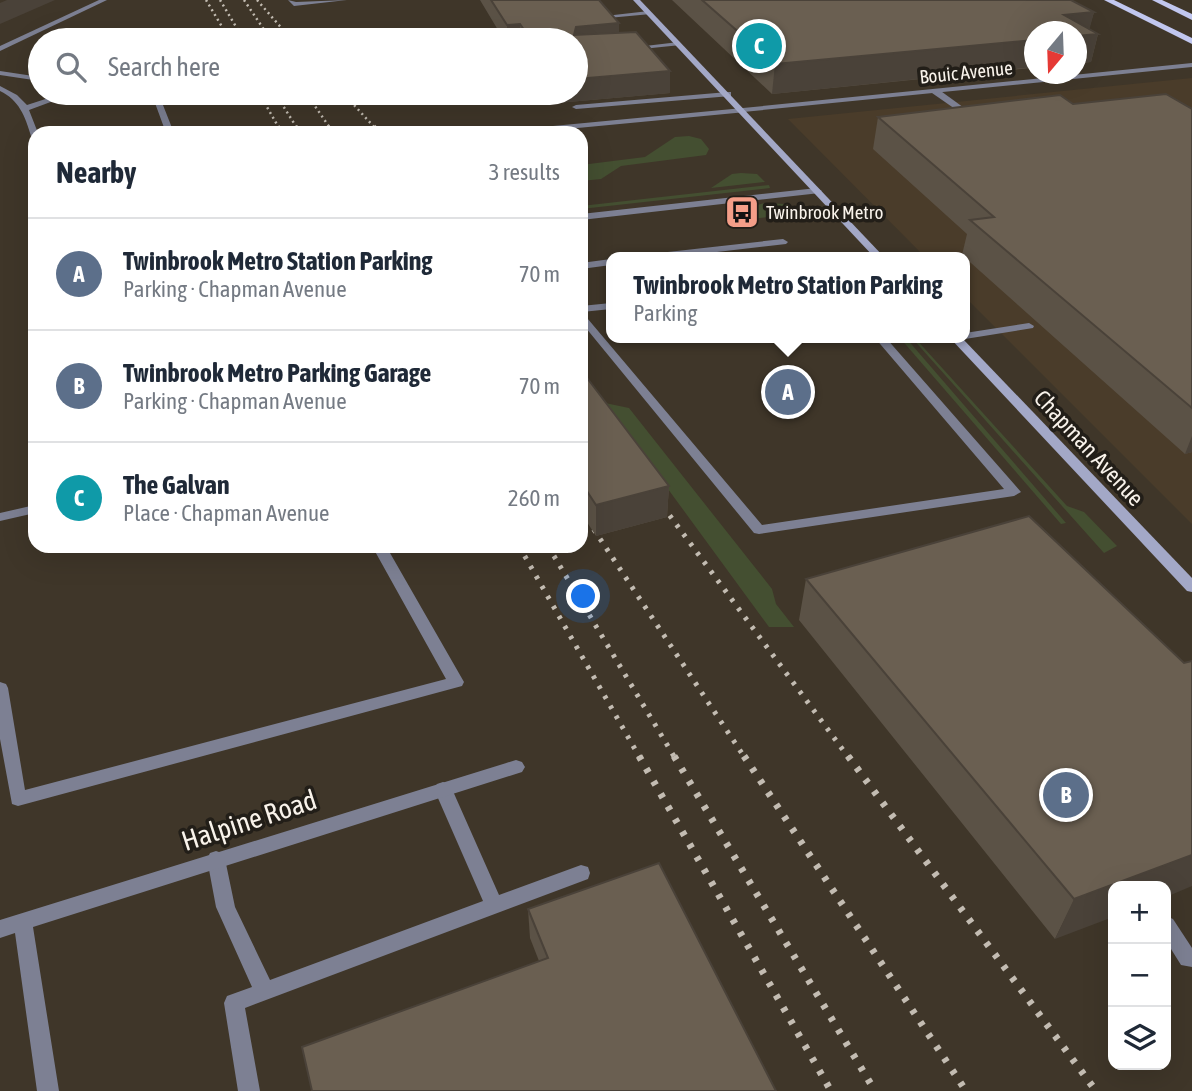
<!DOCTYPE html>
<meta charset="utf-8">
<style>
body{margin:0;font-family:"Asap Condensed",sans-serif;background:#f6f6f7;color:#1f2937}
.controls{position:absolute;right:21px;bottom:21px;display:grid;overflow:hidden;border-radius:14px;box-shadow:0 7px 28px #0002}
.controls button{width:63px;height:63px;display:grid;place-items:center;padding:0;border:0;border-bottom:2px solid #e0e1e3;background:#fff;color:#1f2937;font:35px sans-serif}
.compass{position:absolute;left:1024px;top:21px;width:63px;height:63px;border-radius:50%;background:#fff;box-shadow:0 7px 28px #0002;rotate:199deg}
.you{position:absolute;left:584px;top:597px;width:24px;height:24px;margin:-18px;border:5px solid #fff;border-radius:50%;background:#1a73e8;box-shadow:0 0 0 10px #1a73e833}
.badge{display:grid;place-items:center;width:46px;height:46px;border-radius:50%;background:#7c3aed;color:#fff;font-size:23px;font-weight:700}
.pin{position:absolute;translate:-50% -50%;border:4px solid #fff;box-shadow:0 2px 7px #0006}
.popup{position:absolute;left:606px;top:252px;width:364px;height:91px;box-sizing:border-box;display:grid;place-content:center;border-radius:14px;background:#fff;filter:drop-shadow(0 2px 5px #0005);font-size:23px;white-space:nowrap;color:#747a83}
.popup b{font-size:26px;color:#1f2937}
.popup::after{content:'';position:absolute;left:50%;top:100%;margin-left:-14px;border:14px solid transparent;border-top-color:#fff}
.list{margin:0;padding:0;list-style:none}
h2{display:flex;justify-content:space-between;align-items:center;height:91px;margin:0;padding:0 28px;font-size:30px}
h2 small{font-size:23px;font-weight:400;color:#747a83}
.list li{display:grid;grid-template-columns:46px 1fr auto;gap:21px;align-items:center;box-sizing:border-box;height:112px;padding:0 28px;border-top:2px solid #e0e1e3}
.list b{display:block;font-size:26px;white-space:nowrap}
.list p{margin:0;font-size:23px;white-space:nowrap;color:#747a83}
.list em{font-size:23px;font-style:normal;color:#747a83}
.icon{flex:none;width:38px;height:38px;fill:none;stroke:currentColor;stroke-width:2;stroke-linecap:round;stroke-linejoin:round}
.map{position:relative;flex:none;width:1192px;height:1091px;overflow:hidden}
.search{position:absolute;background:#fff;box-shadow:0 7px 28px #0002;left:28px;top:28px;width:560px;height:77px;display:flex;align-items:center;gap:18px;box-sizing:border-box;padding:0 24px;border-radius:38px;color:#747a83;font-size:26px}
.panel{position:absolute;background:#fff;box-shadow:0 7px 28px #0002;left:28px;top:126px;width:560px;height:427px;border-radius:21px}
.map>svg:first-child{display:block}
</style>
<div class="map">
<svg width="1192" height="1091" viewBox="0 0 1192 1091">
<rect width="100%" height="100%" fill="#3f3629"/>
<path fill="#4a3c2a" d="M 1192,78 L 1192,524 L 965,297 L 965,257 L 925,257 L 788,119 Z"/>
<g fill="#444f31">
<path d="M 689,136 L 701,139 L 709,149 L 706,155 L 621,166 L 601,179 L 581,181 L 581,165 L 645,157 L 675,137 Z"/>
<path d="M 741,173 L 757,174 L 765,182 L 711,188 L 732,174 Z"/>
<path d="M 769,185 L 770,188 L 581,209 L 581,206 Z"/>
<path d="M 764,203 L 786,204 L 794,214 L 751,219 L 745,209 Z"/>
<path d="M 900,338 L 906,338 L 1066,523 L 1061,524 Z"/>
<path d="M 912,338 L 915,338 L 1067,506 L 1084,512 L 1117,546 L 1104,553 Z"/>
<path d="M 605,403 L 629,408 L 772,589 L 776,604 L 794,627 L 769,627 Z"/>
</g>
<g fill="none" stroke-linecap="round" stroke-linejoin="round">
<g fill="#7d8093" fill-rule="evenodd">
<path d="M 649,11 L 651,14 L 608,18 L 605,16 Z"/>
<path d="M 679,42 L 681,45 L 632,50 L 628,48 Z"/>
<path d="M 0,71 L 40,77 L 40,81 L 0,75 Z"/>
<path d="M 0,86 L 17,95 L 27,105 L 64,93 L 75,93 L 29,110 L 38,133 L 35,133 L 35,138 L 31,136 C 25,116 19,100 0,91 Z"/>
<path d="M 932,89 L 938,89 L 978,118 L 971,120 L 932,93 Z"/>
<path d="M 728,92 L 731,92 L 731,96 L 576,109 L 572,107 L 576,105 Z"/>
<path d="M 134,93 L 144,93 L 161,100 L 174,133 L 166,133 L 155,103 Z"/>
<path d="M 743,108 L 747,110 L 746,112 L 525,133 L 495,133 L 499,131 Z"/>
<path d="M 817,188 L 822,191 L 820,193 L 581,220 L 581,214 Z"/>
<path d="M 783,239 L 788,242 L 786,244 L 674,257 L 645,257 L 650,254 Z"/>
<path d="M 611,259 L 611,265 L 581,269 L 581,263 Z"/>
<path d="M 611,303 L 611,309 L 582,312 L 762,525 L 1004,489 L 875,338 L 886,338 L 1021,492 L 1014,496 L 759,534 L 754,533 L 581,322 L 581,306 Z"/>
<path d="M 1029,323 L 1034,326 L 1033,328 L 965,339 L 961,338 L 965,338 L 965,333 Z"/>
<path d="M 35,505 L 35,513 L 0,521 L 0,513 Z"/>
<path d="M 372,546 L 386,546 L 464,682 L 462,686 L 18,806 L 12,804 L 0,739 L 0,682 L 6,684 L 8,688 L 25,790 L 446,679 Z"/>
<path d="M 443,782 L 449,784 L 452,789 L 499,895 L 581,865 L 588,867 L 590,873 L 588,879 L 245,1008 L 260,1091 L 238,1091 L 224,1003 L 227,996 L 252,987 L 216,907 L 207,859 L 210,853 L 216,851 L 222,853 L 225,859 L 235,907 L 270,980 L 483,901 L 434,789 L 437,784 Z"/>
<path d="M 1166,916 L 1173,919 L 1192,948 L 1192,967 L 1181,965 L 1166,941 Z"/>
</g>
<g fill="#7d8093" fill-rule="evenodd">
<path d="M 99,0 L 107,0 L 0,51 L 0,46 Z"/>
<path d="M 288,0 L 296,2 L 347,0 L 294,6 Z"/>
<path d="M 1192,63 L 1192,67 L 743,112 L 739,110 L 743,108 Z"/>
<path d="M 516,760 L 522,762 L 525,767 L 522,772 L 33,927 L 59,1091 L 37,1091 L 15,933 L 0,938 L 0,920 Z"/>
</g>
<g fill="#a3a8c7" fill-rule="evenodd">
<path d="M 633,0 L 640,0 L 884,257 L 874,257 Z"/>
<path d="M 950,338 L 962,338 L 1192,578 L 1192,592 L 1187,591 Z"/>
</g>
<g fill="#c1c7ef" fill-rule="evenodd">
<path d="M 1104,0 L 1114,0 L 1192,38 L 1192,44 Z"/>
<path d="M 1152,0 L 1162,0 L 1192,14 L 1192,20 Z"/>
</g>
<g stroke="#c3bcb2" stroke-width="2.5" stroke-dasharray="2 3.5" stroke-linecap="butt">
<path d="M 206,0 L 230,40"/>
<path d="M 220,0 L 244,40"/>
<path d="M 244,0 L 271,40"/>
<path d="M 257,0 L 292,40"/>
<path d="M 259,93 L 279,128"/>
<path d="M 275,93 L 297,128"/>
<path d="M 306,93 L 330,128"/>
<path d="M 343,93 L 375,128"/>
</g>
<g stroke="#c3bcb2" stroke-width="3.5" stroke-dasharray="2.5 4.5" stroke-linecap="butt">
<path d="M 278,126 L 282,133"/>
<path d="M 296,126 L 300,133"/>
<path d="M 328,126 L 333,133"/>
<path d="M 374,126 L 380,133"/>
</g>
<g stroke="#c3bcb2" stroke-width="5" stroke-dasharray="3.5 8" stroke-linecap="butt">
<path d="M 656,497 L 849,758"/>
<path d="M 581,510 L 745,758"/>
<path d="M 519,546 L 640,758"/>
<path d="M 548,546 L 675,758"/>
</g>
<g stroke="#c3bcb2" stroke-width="7" stroke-dasharray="4.5 10" stroke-linecap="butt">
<path d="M 639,756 L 831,1091"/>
<path d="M 674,756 L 875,1091"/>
<path d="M 744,756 L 966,1091"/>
<path d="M 848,756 L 1096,1091"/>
</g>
</g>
<g fill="#5b5246">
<path d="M 480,0 L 599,0 L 619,33 L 670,71 L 670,93 L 557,103 L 551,93 L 576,93 L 576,40 L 504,40 Z"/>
<path d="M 672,0 L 1071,0 L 1094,12 L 1089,29 L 1098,34 L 1091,62 L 772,94 Z"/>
<path d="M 1073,104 L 1192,109 L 1192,452 L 1185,454 L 962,255 L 967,234 L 873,149 L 878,117 Z"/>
<path d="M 581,370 L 669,486 L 667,517 L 596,536 L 581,513 Z"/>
<path d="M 806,579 L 1184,663 L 1192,661 L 1055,939 L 799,620 Z"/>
<path d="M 528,909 L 776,1091 L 539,961 L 530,938 Z"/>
</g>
<g fill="#4a4239">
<path d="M 7,0 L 55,0 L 0,24 L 0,3 Z"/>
<path d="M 1094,12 L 1088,35 L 1098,34 L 1091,62 L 1076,63 L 1076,32 L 1064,15 Z"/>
<path d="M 619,23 L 619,44 L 574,35 L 576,27 Z"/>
<path d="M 520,24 L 521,40 L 507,40 L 507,25 Z"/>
<path d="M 1034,40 L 1034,67 L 772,94 L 775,64 Z"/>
<path d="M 670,71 L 670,93 L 557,103 L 557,93 L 576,93 L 576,79 Z"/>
<path d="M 1192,436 L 1192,452 L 1185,454 Z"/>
<path d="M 669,486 L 667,517 L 596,536 L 596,505 Z"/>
<path d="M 1192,855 L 1192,886 L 1166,897 L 1166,886 L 1113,886 L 1113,917 L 1055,939 L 1074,899 Z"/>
</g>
<g fill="#6a5f51" stroke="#4a4239" stroke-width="2">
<path d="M 491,0 L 599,0 L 619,23 L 576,27 L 574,35 L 636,32 L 670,71 L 576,79 L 576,40 L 531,40 L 520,24 L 507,25 Z"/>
<path d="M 702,0 L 1071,0 L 1094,12 L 1064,15 L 1098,34 L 1076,36 L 1076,32 L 1034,32 L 1034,40 L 775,64 Z"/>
<path d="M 1166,94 L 1192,109 L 1192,408 L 970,220 L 994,217 L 878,117 L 1060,95 L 1073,104 Z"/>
<path d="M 581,370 L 669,486 L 596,505 L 581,482 Z"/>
<path d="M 1029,516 L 1184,663 L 1192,661 L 1192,855 L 1074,899 L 806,579 Z"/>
<path d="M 659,863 L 776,1091 L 312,1091 L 302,1047 L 548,958 L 528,909 Z"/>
</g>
<defs>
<g id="bus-square" transform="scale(1.75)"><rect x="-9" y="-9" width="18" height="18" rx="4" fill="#f49e88" stroke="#221e18"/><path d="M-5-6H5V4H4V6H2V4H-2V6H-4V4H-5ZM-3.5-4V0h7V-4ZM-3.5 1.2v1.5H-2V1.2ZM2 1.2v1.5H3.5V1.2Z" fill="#111"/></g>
</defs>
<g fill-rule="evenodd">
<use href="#bus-square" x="742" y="212"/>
</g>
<g text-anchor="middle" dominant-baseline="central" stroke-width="7" stroke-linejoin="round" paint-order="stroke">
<g font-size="19" fill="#f9f3eb" stroke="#221e18">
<text transform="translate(966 72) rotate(-6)">Bouic Avenue</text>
</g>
<g font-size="19" fill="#f9f3eb" stroke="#221e18" text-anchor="start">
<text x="766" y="212">Twinbrook Metro</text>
</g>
<g font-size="23" fill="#f9f3eb" stroke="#221e18">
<text transform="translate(1089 448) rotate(47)">Chapman Avenue</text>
</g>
<g font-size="28" fill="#f9f3eb" stroke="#221e18">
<text transform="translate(249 820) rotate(-18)">Halpine Road</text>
</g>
</g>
</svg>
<div class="controls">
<button>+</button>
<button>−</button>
<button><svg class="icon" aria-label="layers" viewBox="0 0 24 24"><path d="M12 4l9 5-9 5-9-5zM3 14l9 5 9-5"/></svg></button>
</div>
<svg class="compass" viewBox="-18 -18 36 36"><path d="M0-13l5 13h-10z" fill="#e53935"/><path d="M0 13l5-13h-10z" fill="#747a83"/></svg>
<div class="you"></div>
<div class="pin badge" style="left:788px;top:392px;background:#5c6f8a">A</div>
<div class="popup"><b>Twinbrook Metro Station Parking</b>Parking</div>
<div class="pin badge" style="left:1066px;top:795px;background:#5c6f8a">B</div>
<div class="pin badge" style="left:759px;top:46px;background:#0f9aa8">C</div>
<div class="search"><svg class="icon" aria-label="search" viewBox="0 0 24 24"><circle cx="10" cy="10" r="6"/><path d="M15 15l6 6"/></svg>Search here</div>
<section class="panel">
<h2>Nearby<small>3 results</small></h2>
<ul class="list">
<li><span class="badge" style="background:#5c6f8a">A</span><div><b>Twinbrook Metro Station Parking</b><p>Parking · Chapman Avenue</p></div><em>70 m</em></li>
<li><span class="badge" style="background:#5c6f8a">B</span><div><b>Twinbrook Metro Parking Garage</b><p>Parking · Chapman Avenue</p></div><em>70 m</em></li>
<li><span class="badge" style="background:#0f9aa8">C</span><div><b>The Galvan</b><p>Place · Chapman Avenue</p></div><em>260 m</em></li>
</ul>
</section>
</div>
